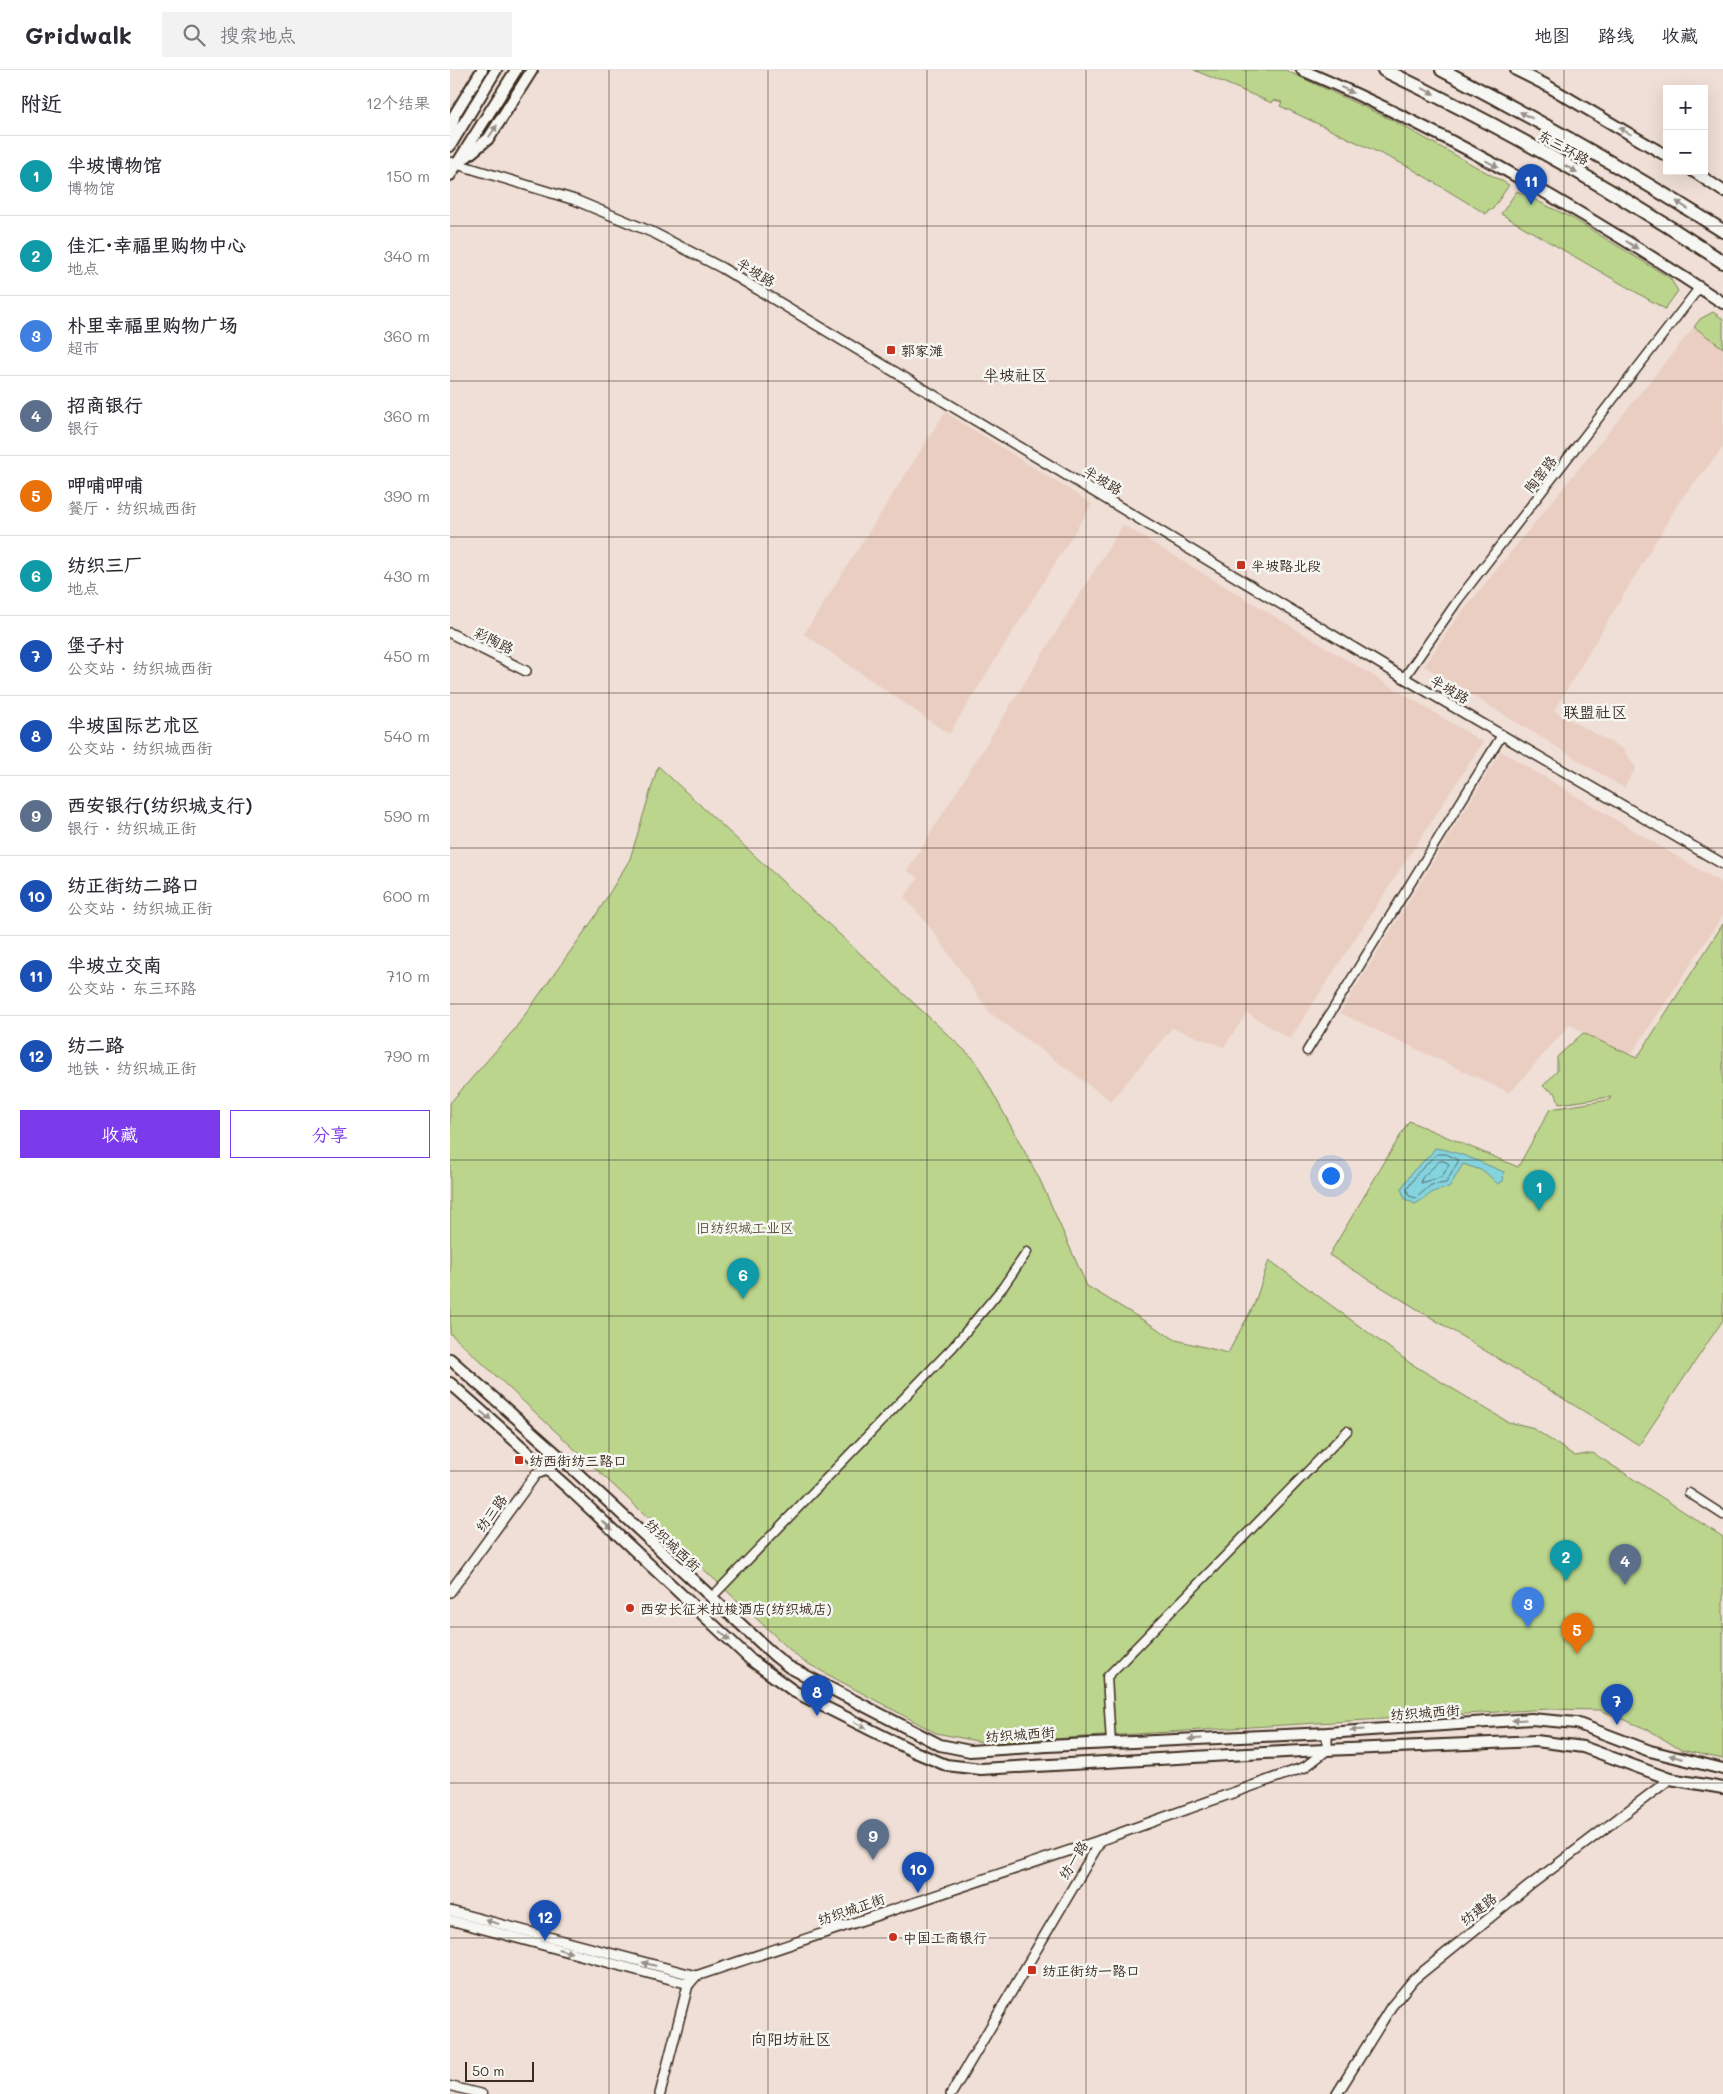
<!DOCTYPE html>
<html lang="zh">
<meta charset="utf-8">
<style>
body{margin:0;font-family:Mali,"LXGW WenKai TC",sans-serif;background:#f2f2f3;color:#2b2b33}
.controls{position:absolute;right:15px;top:15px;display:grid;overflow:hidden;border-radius:0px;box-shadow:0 5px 20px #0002}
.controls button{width:45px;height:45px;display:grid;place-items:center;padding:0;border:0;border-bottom:1px solid #e1e1e2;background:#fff;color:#2b2b33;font:25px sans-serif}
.scale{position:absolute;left:15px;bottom:12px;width:69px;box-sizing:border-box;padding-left:5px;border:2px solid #3b2a1e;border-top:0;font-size:14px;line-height:18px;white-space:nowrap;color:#3b2a1e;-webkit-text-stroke:4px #f6f6f2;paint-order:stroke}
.you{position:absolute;left:880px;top:1105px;width:18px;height:18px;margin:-12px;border:4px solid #fff;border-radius:50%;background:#1a73e8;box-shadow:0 0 0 8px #1a73e833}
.badge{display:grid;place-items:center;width:32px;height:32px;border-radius:50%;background:#7c3aed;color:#fff;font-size:16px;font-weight:700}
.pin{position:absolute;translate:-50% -41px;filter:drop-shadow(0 1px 2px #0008)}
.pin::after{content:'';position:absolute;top:26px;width:18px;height:15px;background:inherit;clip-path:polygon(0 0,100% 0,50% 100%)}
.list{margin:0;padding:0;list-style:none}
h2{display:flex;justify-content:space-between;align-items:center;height:65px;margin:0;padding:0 20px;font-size:21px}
h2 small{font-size:16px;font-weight:400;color:#7c7c81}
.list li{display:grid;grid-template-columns:32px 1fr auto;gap:15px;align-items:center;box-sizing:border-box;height:80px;padding:0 20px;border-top:1px solid #e1e1e2}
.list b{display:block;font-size:19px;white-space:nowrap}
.list p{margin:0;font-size:16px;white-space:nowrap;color:#7c7c81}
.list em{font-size:16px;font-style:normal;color:#7c7c81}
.actions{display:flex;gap:10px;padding:15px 20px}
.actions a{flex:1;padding:11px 0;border:1px solid #7c3aed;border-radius:0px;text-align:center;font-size:18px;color:#7c3aed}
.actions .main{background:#7c3aed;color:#fff}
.icon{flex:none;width:28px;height:28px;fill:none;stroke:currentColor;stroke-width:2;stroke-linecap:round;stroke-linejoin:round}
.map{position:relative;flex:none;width:1273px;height:2024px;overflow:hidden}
header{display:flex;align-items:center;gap:30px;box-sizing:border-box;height:70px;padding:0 25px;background:#fff;border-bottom:1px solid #e1e1e2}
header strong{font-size:24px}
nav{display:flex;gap:28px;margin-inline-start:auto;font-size:18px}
.search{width:350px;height:45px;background:#f2f2f3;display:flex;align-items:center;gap:12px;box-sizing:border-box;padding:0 18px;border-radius:0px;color:#7c7c81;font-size:19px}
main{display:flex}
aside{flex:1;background:#fff}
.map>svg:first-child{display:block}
</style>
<header>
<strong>Gridwalk</strong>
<div class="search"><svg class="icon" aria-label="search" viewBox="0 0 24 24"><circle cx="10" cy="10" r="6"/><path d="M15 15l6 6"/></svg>搜索地点</div>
<nav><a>地图</a><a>路线</a><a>收藏</a></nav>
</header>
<main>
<aside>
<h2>附近<small>12个结果</small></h2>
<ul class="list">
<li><span class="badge" style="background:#0f9aa8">1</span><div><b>半坡博物馆</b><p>博物馆</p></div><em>150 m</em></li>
<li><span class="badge" style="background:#0f9aa8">2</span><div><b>佳汇·幸福里购物中心</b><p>地点</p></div><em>340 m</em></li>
<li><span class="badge" style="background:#3f7fe0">3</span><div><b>朴里幸福里购物广场</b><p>超市</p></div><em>360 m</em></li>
<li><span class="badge" style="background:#5c6f8a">4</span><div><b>招商银行</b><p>银行</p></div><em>360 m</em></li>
<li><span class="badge" style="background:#e8710a">5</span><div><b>呷哺呷哺</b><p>餐厅 · 纺织城西街</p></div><em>390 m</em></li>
<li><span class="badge" style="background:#0f9aa8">6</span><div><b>纺织三厂</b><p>地点</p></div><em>430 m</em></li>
<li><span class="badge" style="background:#1a4fb4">7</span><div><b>堡子村</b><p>公交站 · 纺织城西街</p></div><em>450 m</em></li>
<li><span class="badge" style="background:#1a4fb4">8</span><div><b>半坡国际艺术区</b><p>公交站 · 纺织城西街</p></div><em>540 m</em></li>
<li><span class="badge" style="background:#5c6f8a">9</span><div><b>西安银行(纺织城支行)</b><p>银行 · 纺织城正街</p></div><em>590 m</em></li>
<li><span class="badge" style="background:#1a4fb4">10</span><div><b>纺正街纺二路口</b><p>公交站 · 纺织城正街</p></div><em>600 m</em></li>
<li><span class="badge" style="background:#1a4fb4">11</span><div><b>半坡立交南</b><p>公交站 · 东三环路</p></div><em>710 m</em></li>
<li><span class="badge" style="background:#1a4fb4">12</span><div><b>纺二路</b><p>地铁 · 纺织城正街</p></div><em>790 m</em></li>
</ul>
<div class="actions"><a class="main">收藏</a><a>分享</a></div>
</aside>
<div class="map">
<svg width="1273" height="2024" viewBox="0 0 1273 2024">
<rect width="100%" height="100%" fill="#efdfd6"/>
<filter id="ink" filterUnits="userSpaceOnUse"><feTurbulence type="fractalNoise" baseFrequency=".02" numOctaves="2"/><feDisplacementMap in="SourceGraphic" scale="10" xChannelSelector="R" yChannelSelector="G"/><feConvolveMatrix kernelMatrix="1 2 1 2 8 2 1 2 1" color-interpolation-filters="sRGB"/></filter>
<g filter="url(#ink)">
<g fill="#eacec2">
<path d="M 1244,257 L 1273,278 L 1273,378 L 1231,429 L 1104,641 L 1173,679 L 1186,698 L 1174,718 L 974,596 L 1004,552 Z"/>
<path d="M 495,342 L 642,434 L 499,664 L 354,564 Z"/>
<path d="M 673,455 L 1033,672 L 840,969 L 797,943 L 774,977 L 722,958 L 661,1031 L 540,943 L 480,857 L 454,827 L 469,808 L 457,801 Z"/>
<path d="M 1051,681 L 1273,814 L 1273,845 L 1177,991 L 1120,954 L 1060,1023 L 890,943 Z"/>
</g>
<g fill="#bbd58d" stroke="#7b8056">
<path d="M 744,0 L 835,0 L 942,50 L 1059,115 L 1042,140 L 1039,139 L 1036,144 L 959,97 L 830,36 L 832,32 L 824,30 L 822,33 Z"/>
<path d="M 1067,121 L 1122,148 L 1220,208 L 1228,221 L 1215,239 L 1051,144 Z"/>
<path d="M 1263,242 L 1273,249 L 1273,278 L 1244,257 L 1250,249 Z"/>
<path d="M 208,696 L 525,990 L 590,1110 L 637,1216 L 726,1270 L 778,1283 L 804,1235 L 819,1190 L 960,1293 L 1058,1352 L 1081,1357 L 1125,1386 L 1143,1383 L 1273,1467 L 1273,1689 L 1231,1680 L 1199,1660 L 1150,1640 L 1098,1639 L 537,1673 L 486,1663 L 351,1590 L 0,1263 L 0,1033 L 64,960 L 145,847 L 180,789 Z"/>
<path d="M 1273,854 L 1273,1250 L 1189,1375 L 879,1185 L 959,1051 L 1068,1097 L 1100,1039 L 1159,1030 L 1161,1027 L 1109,1034 L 1106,1024 L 1093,1016 L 1107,1001 L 1107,987 L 1133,963 L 1187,988 Z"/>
</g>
<path fill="#84d4df" stroke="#679092" d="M 985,1078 C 1009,1081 1031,1093 1054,1102 L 1053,1111 L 1048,1114 L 1034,1101 L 1013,1094 L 999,1118 C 978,1121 982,1125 965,1134 L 955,1129 L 951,1119 L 963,1101 L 980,1085 Z"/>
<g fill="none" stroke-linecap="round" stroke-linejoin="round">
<g stroke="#586e6b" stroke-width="1">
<path d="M 987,1084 L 996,1084 L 1009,1090 L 996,1113 L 981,1115 L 966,1128 L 959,1126 L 957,1119 L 967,1104 Z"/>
<path d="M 990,1091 L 994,1091 L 999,1094 L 992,1107 L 971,1113 L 972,1108 Z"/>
</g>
<g stroke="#3b2a1e" stroke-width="11">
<g id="minor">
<path d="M 954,608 L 1008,530 L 1249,218"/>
<path d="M 857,981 L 1052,665"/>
<path d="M 1239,1423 L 1273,1445"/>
<path d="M 261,1528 L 503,1277 L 553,1217 L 577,1182"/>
<path d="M 661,1673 L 657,1607 L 897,1361"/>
<path d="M 0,2016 L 32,2024"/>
</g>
</g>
<g stroke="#3b2a1e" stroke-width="12">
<g id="tertiary">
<path d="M 0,92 L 125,130 L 204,163 L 272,198 L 954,608 L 1273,794"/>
<path d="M 0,563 L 76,601"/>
<path d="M 0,1522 L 86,1404 L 97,1400 L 110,1387"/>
<path d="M 0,1841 L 246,1906"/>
<path d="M 0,1850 L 239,1914"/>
<path d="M 239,1914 L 246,1906 L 651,1770"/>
<path d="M 210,2024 L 239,1911"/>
<path d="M 501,2024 L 651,1770 L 855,1697 L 877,1680 L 877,1663"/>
<path d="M 887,2024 L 941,1937 L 964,1909 L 1079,1816 L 1220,1709"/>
</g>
</g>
<g stroke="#3b2a1e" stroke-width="14">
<g id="secondary">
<path d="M 852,0 C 1000,63 1140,145 1273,233"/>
<path d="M 1066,0 L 1096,15 L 1217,86"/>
<path d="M 0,62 L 5,44 L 32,0"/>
<path d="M 0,76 L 46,0"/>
<path d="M 16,87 L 39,68 L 82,0"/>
<path d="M 1243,101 L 1273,121"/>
<path d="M 0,105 L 66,0"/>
<path d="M 0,1289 L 110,1387 L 325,1586 L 339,1597 L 490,1675 L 520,1681 L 597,1676 L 877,1663 L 1081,1649 L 1126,1653 L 1200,1681 L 1273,1699"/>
<path d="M 0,1313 L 117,1417 L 301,1590 L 345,1622 L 465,1682 L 496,1695 L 531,1699 L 852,1681 L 1086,1671 L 1133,1677 L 1220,1709 L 1273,1718"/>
</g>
</g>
<g stroke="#3b2a1e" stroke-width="16">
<g id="trunk">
<path d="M 934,0 C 1051,56 1165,120 1273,192"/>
<path d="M 992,0 C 1088,50 1182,103 1273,161"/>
</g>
</g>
<use href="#minor" stroke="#f6f6f2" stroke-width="8"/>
<use href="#tertiary" stroke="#f6f6f2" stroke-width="9"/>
<use href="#secondary" stroke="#f6f6f2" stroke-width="10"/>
<use href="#trunk" stroke="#f6f6f2" stroke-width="12"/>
</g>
<defs><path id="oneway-solid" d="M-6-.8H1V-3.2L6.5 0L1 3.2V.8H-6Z" transform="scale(1.25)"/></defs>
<g fill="#989088">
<use href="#oneway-solid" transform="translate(897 20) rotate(25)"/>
<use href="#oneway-solid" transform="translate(978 21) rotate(26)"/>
<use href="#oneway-solid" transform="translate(1076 45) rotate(-152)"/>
<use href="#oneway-solid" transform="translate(43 61) rotate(-56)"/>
<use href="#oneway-solid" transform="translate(1175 61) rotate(-150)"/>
<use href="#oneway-solid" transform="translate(1042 94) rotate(29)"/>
<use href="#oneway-solid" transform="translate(1121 99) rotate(29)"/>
<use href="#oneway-solid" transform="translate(1232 135) rotate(-147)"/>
<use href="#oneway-solid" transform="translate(1182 175) rotate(33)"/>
<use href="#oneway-solid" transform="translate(36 1346) rotate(42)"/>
<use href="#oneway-solid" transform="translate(157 1455) rotate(43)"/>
<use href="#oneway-solid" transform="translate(275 1566) rotate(43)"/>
<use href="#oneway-solid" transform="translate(1069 1650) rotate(177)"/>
<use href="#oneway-solid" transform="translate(410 1655) rotate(26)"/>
<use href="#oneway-solid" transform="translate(907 1660) rotate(176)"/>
<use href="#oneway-solid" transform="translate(745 1669) rotate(177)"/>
<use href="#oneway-solid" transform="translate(1226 1687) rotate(-165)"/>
<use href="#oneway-solid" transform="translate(42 1852) rotate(-165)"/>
<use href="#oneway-solid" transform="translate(115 1881) rotate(15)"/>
<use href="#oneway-solid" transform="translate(199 1894) rotate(-165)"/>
</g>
</g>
<path fill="none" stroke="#3b2a1e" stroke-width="1" stroke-opacity="0.55" d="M 159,0 L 159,2024M 318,0 L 318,2024M 477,0 L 477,2024M 636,0 L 636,2024M 796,0 L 796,2024M 955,0 L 955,2024M 1114,0 L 1114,2024M 0,156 L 1273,156M 0,311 L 1273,311M 0,467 L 1273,467M 0,623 L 1273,623M 0,778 L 1273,778M 0,934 L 1273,934M 0,1090 L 1273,1090M 0,1246 L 1273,1246M 0,1401 L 1273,1401M 0,1557 L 1273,1557M 0,1713 L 1273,1713M 0,1868 L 1273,1868"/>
<g fill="#c8321e" stroke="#f6f6f2" stroke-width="2">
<rect x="436" y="275" width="10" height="10" rx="2.5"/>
<rect x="786" y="490" width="10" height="10" rx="2.5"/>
<rect x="64" y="1385" width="10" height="10" rx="2.5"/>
<circle cx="180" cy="1538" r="5"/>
<circle cx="443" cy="1867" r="5"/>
<rect x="577" y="1895" width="10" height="10" rx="2.5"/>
</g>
<g text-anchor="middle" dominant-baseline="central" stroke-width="5" stroke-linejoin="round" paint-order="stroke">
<g font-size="14" fill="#3b2a1e" stroke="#f6f6f2">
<text transform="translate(1114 77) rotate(29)">东三环路</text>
<text transform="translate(306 202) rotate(31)">半坡路</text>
<text transform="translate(1090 404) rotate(-52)">陶窑路</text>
<text transform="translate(653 410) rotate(31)">半坡路</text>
<text transform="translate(44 570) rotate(26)">彩陶路</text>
<text transform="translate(1000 619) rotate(30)">半坡路</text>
<text transform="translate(41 1443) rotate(-54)">纺三路</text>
<text transform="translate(223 1475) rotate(43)">纺织城西街</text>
<text transform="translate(975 1642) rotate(-4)">纺织城西街</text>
<text transform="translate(570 1664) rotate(-4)">纺织城西街</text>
<text transform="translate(623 1790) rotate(-59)">纺一路</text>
<text transform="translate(401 1839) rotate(-19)">纺织城正街</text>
<text transform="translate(1028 1839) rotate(-39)">纺建路</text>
</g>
<g font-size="14" fill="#3b2a1e" stroke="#f6f6f2" text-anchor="start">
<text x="451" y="280">郭家滩</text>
<text x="801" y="495">半坡路北段</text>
<text x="79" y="1390">纺西街纺三路口</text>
<text x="190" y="1538">西安长征米拉梭酒店(纺织城店)</text>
<text x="453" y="1867">中国工商银行</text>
<text x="592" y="1900">纺正街纺一路口</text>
</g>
<g font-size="14" fill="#5b553a" stroke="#f6f6f2">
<text x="295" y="1157">旧纺织城工业区</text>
</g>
<g font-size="16" fill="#3b2a1e" stroke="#f6f6f2">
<text x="565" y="304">半坡社区</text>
<text x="1145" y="641">联盟社区</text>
<text x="341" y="1968">向阳坊社区</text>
</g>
</g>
</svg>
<div class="controls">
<button>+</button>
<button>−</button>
</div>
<div class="scale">50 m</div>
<div class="you"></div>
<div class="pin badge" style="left:1089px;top:1141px;background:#0f9aa8">1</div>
<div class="pin badge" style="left:1116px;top:1511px;background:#0f9aa8">2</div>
<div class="pin badge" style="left:1078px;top:1558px;background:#3f7fe0">3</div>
<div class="pin badge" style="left:1175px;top:1515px;background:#5c6f8a">4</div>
<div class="pin badge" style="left:1127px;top:1584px;background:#e8710a">5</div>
<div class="pin badge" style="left:293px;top:1229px;background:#0f9aa8">6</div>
<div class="pin badge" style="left:1167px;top:1655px;background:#1a4fb4">7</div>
<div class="pin badge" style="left:367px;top:1646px;background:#1a4fb4">8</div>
<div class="pin badge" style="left:423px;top:1790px;background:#5c6f8a">9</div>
<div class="pin badge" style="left:468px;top:1823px;background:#1a4fb4">10</div>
<div class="pin badge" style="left:1081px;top:135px;background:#1a4fb4">11</div>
<div class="pin badge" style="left:95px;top:1871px;background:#1a4fb4">12</div>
</div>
</main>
